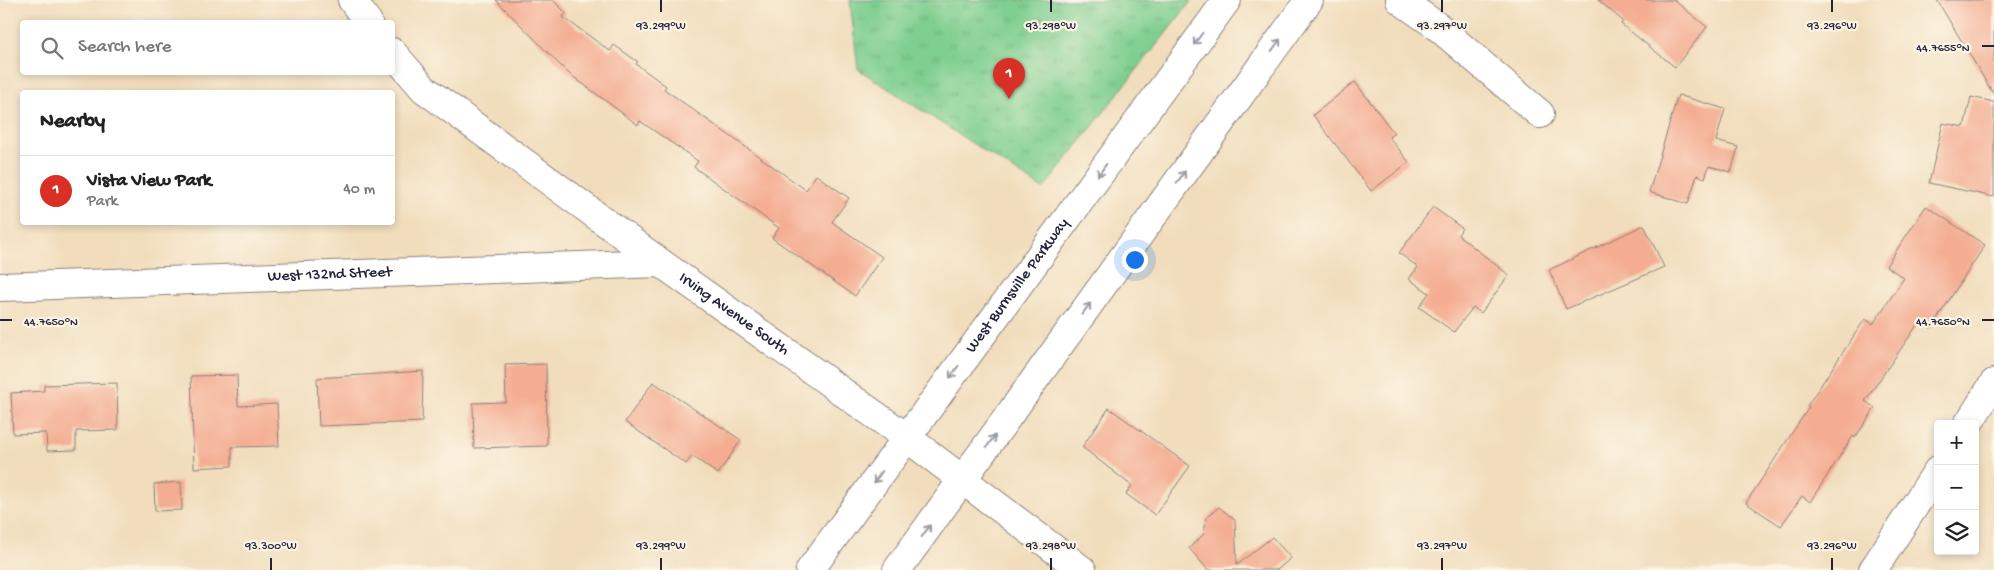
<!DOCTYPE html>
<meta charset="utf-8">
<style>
body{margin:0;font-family:"Gochi Hand",sans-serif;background:#f6f6f6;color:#222}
.controls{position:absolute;right:15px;bottom:15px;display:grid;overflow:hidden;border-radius:5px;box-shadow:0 2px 8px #0003}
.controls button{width:45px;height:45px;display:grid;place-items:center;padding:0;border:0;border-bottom:1px solid #e0e0e0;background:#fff;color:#222;font:25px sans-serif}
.you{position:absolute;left:1134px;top:259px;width:18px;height:18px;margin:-12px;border:4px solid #fff;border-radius:50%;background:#1a73e8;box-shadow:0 0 0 8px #1a73e833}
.badge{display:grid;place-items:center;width:32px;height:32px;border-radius:50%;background:#d93025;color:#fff;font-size:16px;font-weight:700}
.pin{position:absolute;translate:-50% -41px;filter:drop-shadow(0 1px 2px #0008)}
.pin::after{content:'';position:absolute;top:26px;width:18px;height:15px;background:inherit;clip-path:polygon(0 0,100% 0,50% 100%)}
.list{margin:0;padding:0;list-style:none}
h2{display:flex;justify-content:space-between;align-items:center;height:65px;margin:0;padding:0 20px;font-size:21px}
h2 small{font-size:16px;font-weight:400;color:#767676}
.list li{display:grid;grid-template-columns:32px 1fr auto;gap:15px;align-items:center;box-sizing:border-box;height:70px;padding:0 20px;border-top:1px solid #e0e0e0}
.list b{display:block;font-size:19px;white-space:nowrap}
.list p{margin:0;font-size:16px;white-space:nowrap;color:#767676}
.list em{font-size:16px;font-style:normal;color:#767676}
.icon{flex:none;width:28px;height:28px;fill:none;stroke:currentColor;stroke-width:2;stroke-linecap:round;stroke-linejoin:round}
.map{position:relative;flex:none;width:1994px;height:570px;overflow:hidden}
.search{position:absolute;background:#fff;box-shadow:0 2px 8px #0003;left:20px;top:20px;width:375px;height:55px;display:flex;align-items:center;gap:12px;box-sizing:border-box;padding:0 18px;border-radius:5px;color:#767676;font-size:19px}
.panel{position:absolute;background:#fff;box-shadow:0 2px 8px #0003;left:20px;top:90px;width:375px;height:135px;border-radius:5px}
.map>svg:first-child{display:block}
</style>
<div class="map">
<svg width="1994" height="570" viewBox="0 0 1994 570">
<defs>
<pattern id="grass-tufts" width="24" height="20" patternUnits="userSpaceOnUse" patternTransform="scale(1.25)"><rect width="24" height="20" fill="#7fcf90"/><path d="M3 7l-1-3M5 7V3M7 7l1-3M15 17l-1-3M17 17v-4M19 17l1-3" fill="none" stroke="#6db17d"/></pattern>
</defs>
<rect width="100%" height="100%" fill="#fcf5e5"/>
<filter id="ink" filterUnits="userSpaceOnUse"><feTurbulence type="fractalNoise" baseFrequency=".02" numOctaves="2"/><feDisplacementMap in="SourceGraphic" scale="10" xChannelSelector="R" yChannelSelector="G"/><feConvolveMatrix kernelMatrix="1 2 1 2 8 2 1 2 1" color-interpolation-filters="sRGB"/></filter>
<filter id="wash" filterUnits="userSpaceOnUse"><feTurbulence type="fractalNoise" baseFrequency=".0096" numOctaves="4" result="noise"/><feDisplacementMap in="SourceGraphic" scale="20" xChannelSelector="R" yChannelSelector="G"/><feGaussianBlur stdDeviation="1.12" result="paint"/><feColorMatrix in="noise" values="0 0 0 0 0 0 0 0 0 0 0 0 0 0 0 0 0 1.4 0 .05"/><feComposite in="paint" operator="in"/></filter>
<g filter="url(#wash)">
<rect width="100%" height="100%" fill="#f1ddbc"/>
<path fill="url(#grass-tufts)" stroke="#507866" d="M 850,0 L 1192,0 L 1043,189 L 858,69 Z"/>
<g id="blocks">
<g fill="#f4ad93">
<path d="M 496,0 L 553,0 L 566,13 L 563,17 L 610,51 L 614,45 L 638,62 L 636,64 L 666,86 L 664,89 L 806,190 L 816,175 L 849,198 L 832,222 L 882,257 L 855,296 L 772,238 L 779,228 L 694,167 L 698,161 L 640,121 L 638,125 L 567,72 Z"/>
<path d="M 1598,0 L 1674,0 L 1707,27 L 1675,67 L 1621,24 L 1623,21 Z"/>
<path d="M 1937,0 L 1994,0 L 1994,95 Z"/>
<path d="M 1355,82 L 1394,133 L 1389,137 L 1409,162 L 1371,191 L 1313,115 Z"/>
<path d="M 1678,95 L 1725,109 L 1716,141 L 1738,147 L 1731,172 L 1709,166 L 1705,178 L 1697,175 L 1688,204 L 1649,192 Z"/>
<path d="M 1971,97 L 1994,102 L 1994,197 L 1929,183 L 1943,123 L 1964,127 Z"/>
<path d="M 1926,206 L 1985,245 L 1931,328 L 1920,321 L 1865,401 L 1875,408 L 1855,438 L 1853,436 L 1810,502 L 1802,496 L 1781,526 L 1746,503 L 1809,407 L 1807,406 L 1865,319 L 1873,324 L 1904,278 L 1886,266 Z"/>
<path d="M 1433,207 L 1462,228 L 1458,235 L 1509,275 L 1481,313 L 1473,307 L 1454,332 L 1419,307 L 1429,293 L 1409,279 L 1418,267 L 1399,253 Z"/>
<path d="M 1644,225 L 1664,267 L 1566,309 L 1549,270 Z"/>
<path d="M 546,364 L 547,446 L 474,448 L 473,403 L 506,402 L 505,365 Z"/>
<path d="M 423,371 L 422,422 L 319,426 L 317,378 Z"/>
<path d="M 237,375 L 238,406 L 277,404 L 279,446 L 232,447 L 232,466 L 194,468 L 191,376 Z"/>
<path d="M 653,382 L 741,440 L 718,474 L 692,456 L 686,464 L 625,422 Z"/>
<path d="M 117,383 L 118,430 L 76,431 L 76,450 L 47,451 L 46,433 L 13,434 L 11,393 L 44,391 L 44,385 Z"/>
<path d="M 1109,408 L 1190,466 L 1155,515 L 1126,494 L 1132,486 L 1082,447 Z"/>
<path d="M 181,482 L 182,510 L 155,511 L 154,484 Z"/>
<path d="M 1219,507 L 1235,520 L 1237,565 L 1272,537 L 1291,558 L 1277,570 L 1208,570 L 1189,548 L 1204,534 L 1206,518 Z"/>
</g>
</g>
</g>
<g filter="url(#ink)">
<use href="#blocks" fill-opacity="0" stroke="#8a807c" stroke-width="1"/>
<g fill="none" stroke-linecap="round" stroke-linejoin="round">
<g stroke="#8a807c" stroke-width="30">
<g id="minor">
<path d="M 352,0 L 368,22"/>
<path d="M 1400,0 L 1437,26 L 1540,114"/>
<path id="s1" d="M 392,52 L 424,89 L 661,263 L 906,437 L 1082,570"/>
<path id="s2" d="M 0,287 L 661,263"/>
<path d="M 1968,424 L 1994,383"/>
<path d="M 1873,570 L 1938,470"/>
</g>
</g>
<g stroke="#8a807c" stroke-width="30">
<g id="tertiary">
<path id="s3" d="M 810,570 L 1227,0"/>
<path d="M 897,570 L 1309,0"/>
</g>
</g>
<use href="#minor" stroke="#fff" stroke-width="28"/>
<use href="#tertiary" stroke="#fff" stroke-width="28"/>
</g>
<defs><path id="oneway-shaft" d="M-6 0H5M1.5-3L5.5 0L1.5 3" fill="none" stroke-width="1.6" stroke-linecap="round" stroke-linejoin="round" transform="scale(1.25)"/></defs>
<g stroke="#9c9ca7">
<use href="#oneway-shaft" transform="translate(1198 39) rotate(126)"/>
<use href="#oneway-shaft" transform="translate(1276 45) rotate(-54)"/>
<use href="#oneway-shaft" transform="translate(1102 170) rotate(126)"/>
<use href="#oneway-shaft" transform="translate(1181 177) rotate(-54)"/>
<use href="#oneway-shaft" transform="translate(1086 309) rotate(-54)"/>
<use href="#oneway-shaft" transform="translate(954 372) rotate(126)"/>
<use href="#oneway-shaft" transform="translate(991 441) rotate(-54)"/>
<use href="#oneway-shaft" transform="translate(878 477) rotate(126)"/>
<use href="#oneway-shaft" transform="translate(926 531) rotate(-54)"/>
</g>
</g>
<path fill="none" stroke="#22223b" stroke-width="2" d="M 661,0 L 661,12M 1051,0 L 1051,12M 1442,0 L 1442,12M 1832,0 L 1832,12M 1982,46 L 1994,46M 0,320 L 12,320M 1982,320 L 1994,320M 271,558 L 271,570M 661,558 L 661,570M 1051,558 L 1051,570M 1442,558 L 1442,570M 1832,558 L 1832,570"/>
<g text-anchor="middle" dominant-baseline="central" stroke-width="4.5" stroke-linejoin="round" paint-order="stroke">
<g font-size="16" fill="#22223b" stroke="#fcf5e5">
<text stroke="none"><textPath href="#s2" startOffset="330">West 132nd Street</textPath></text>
<text stroke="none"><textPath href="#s3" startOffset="352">West Burnsville Parkway</textPath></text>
<text stroke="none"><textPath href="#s1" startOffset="432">Irving Avenue South</textPath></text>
</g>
</g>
<g font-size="12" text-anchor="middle" fill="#22223b" stroke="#fcf5e5" stroke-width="4.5" stroke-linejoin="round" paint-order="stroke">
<text x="661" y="29">93.299°W</text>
<text x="1051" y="29">93.298°W</text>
<text x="1442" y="29">93.297°W</text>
<text x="1832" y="29">93.296°W</text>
<text x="1943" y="51">44.7655°N</text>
<text x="51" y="325">44.7650°N</text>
<text x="1943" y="325">44.7650°N</text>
<text x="271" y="549">93.300°W</text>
<text x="661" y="549">93.299°W</text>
<text x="1051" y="549">93.298°W</text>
<text x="1442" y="549">93.297°W</text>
<text x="1832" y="549">93.296°W</text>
</g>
</svg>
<div class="controls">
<button>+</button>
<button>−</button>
<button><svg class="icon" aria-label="layers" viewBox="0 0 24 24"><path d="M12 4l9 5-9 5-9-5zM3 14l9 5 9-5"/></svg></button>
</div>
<div class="you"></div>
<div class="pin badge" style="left:1009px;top:99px">1</div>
<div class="search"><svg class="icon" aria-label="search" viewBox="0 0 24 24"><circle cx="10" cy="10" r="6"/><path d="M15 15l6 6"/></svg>Search here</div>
<section class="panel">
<h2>Nearby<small></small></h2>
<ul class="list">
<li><span class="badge">1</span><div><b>Vista View Park</b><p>Park</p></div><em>40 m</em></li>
</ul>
</section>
</div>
